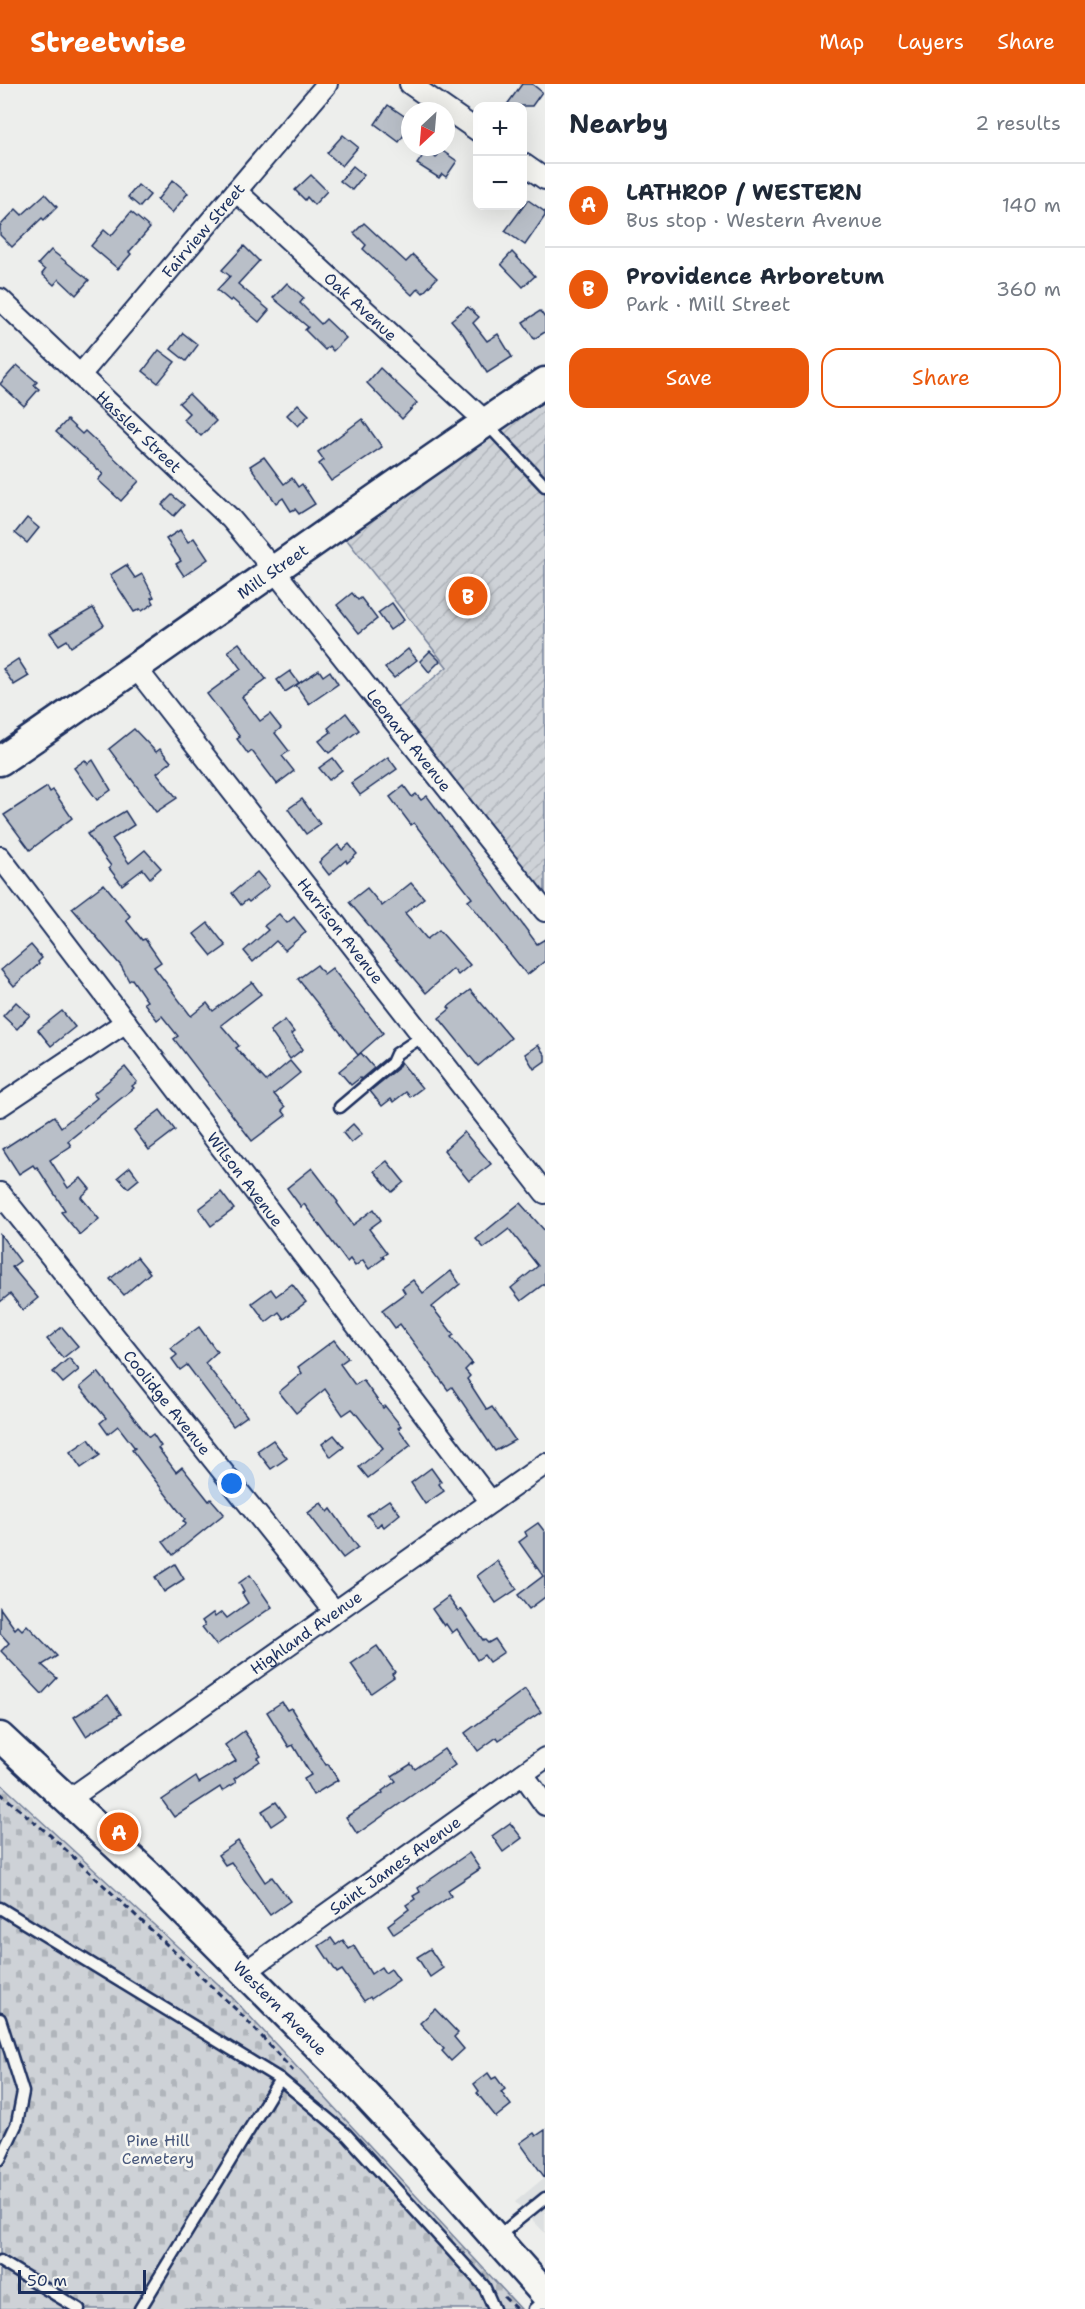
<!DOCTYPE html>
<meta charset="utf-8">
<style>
body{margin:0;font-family:"Shantell Sans",sans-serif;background:#f2f2f3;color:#1f2937}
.controls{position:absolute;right:18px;top:18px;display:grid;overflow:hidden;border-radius:12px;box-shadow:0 6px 24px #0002}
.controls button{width:54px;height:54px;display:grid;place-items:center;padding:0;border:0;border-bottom:2px solid #e0e1e3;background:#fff;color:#1f2937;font:30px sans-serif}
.compass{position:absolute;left:401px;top:18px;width:54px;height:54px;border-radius:50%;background:#fff;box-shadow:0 6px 24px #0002;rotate:206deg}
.scale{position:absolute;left:18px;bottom:15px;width:128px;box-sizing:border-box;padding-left:6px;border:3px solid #1b2f5e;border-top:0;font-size:16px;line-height:21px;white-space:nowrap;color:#1b2f5e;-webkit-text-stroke:4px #f6f6f2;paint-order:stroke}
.you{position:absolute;left:232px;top:1400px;width:21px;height:21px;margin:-15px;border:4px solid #fff;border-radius:50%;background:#1a73e8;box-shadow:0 0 0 9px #1a73e833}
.badge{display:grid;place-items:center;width:39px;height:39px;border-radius:50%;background:#ea580c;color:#fff;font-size:20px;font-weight:700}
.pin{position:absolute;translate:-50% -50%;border:3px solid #fff;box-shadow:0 2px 6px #0006}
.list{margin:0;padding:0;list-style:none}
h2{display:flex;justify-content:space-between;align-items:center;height:78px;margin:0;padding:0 24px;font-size:26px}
h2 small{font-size:20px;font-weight:400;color:#747a83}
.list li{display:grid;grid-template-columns:39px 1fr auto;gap:18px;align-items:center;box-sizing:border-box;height:84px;padding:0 24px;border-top:2px solid #e0e1e3}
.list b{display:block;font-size:22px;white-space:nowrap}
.list p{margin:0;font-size:20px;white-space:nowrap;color:#747a83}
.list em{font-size:20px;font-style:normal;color:#747a83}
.actions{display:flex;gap:12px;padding:18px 24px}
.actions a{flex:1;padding:14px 0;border:2px solid #ea580c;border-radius:18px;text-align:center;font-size:21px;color:#ea580c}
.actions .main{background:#ea580c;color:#fff}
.map{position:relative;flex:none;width:545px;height:2225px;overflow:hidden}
header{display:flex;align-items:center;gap:36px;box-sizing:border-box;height:84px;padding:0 30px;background:#ea580c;color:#fff}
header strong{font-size:28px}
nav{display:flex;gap:33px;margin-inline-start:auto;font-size:21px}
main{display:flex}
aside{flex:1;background:#fff}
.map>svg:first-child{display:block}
</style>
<header>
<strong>Streetwise</strong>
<nav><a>Map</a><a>Layers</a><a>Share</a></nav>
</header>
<main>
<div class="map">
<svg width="545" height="2225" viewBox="0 0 545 2225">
<defs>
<pattern id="cemetery-stones" width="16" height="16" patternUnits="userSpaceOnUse" patternTransform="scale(1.5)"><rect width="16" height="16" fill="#ced2d7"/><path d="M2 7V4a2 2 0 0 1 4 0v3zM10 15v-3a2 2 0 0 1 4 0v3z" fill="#b0b5bb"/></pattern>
<pattern id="garden-furrows" width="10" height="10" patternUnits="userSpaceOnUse" patternTransform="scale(1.5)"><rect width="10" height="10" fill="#ced2d7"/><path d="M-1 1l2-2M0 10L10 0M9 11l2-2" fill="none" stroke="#b0b5bb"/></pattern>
</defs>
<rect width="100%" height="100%" fill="#edeeec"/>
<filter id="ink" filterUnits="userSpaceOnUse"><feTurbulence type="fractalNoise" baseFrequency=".0167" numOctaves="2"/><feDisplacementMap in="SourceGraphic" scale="12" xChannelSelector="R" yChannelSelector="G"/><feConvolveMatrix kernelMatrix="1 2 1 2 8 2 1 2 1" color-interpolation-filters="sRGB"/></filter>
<g filter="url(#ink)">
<path fill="#dde0e1" d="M 545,2093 L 545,2149 L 515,2118 Z"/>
<path fill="url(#cemetery-stones)" stroke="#74809a" stroke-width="1.5" d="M 0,1699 L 230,1911 L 521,2225 L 0,2225 Z"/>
<path fill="url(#garden-furrows)" stroke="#74809a" stroke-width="1.5" d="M 545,298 L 545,828 L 388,632 L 447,583 L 336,442 Z"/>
<g fill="#b9bfc8" stroke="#1b2f5e" stroke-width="1.5">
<path d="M 522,0 L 532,0 L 542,8 L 532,22 L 506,22 Z"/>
<path d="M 388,21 L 410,36 L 410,55 L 404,51 L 399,58 L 375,40 Z"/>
<path d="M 343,51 L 358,63 L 342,82 L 327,69 Z"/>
<path d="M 441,66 L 457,77 L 446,93 L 442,90 L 439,94 L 417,80 L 426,67 L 436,74 Z"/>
<path d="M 353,82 L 364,91 L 352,106 L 340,97 Z"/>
<path d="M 311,91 L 327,107 L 314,121 L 307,113 L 305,116 L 295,106 Z"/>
<path d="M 173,96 L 188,109 L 172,129 L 157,116 Z"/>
<path d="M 138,101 L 150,111 L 140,123 L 128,113 Z"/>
<path d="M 45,110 L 57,123 L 44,136 L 42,134 L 12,163 L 0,151 L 0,142 L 16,125 L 22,131 Z"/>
<path d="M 528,116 L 545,128 L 545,132 L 525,161 L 505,147 Z"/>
<path d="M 131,128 L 150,144 L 129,168 L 131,170 L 118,185 L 91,162 L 104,146 L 111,152 Z"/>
<path d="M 364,139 L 406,178 L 413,171 L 437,194 L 423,209 L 418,204 L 412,211 L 363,165 L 366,161 L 354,149 Z"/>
<path d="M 244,162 L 259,177 L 238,200 L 269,226 L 259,238 L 232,215 L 230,217 L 217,206 L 230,192 L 222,186 Z"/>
<path d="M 51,166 L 89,196 L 76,211 L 59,195 L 54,201 L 42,190 L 45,186 L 38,180 Z"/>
<path d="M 512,168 L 535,192 L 523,203 L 501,180 Z"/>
<path d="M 287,199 L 304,214 L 300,219 L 321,240 L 326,235 L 346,254 L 333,267 L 329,262 L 325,266 L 305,246 L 308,243 L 273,214 Z"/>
<path d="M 468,223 L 479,233 L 473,239 L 487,257 L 498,250 L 512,273 L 487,289 L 463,250 L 451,236 Z"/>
<path d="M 540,227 L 545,234 L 545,248 L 534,255 L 523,238 Z"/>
<path d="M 183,249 L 198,261 L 186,277 L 171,265 Z"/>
<path d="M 159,266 L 175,278 L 158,299 L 143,287 Z"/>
<path d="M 17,281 L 37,298 L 34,301 L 39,305 L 24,322 L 0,300 Z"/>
<path d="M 380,284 L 417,319 L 402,335 L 367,299 Z"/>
<path d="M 189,310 L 216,337 L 201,352 L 183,335 L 189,329 L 179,319 Z"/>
<path d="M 298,320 L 309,331 L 298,342 L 287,331 Z"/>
<path d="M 362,335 L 382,363 L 331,397 L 319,380 L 324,376 L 318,368 Z"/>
<path d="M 67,336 L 82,350 L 85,347 L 139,397 L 121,417 L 98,396 L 103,390 L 56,348 Z"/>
<path d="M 264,373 L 284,400 L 292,394 L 298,403 L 302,400 L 315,420 L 299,430 L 295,425 L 291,427 L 283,414 L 276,419 L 250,382 Z"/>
<path d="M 172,411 L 184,421 L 174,432 L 162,421 Z"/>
<path d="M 27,434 L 39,444 L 27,459 L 15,449 Z"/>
<path d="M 180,446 L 188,458 L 194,454 L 208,475 L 184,492 L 176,480 L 181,477 L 166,455 Z"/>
<path d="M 126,481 L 135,494 L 142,490 L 154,513 L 151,514 L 154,519 L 142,527 L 140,525 L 134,528 L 110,491 Z"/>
<path d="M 352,509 L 358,516 L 361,514 L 377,535 L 359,549 L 337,521 Z"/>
<path d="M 392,519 L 404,536 L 390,546 L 378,529 Z"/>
<path d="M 93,524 L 104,541 L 71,563 L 67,556 L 59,561 L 50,549 Z"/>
<path d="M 239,559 L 266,595 L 242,613 L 260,637 L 270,630 L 281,644 L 275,649 L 289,667 L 282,672 L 294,687 L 277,700 L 252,667 L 248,670 L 237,655 L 240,653 L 207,610 L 241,585 L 228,567 Z"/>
<path d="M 408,565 L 417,576 L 394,594 L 385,584 Z"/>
<path d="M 430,567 L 440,577 L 429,588 L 420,577 Z"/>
<path d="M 18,575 L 29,592 L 14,601 L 3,585 Z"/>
<path d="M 319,586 L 323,592 L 330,587 L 338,600 L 309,620 L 296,601 Z"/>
<path d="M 290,587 L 299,599 L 285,608 L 277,596 Z"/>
<path d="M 346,629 L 359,646 L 329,669 L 319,657 L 331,648 L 328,644 Z"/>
<path d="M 134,645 L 156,668 L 160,665 L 171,678 L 157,689 L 177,714 L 156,728 L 109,665 Z"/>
<path d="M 388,673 L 397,685 L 360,711 L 351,699 Z"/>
<path d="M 333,674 L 342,686 L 329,696 L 319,684 Z"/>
<path d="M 85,676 L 88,680 L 93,676 L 111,706 L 97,716 L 74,684 Z"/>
<path d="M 404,702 L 412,713 L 416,710 L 421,716 L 427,712 L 537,860 L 545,855 L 545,877 L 527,891 L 468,817 L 472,814 L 448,783 L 414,739 L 411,741 L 390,713 Z"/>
<path d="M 47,703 L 50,708 L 53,706 L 72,734 L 30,766 L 4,731 Z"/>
<path d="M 302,715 L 320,740 L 306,750 L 288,725 Z"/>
<path d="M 125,727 L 134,741 L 112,755 L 129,779 L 145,766 L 161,784 L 150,794 L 143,785 L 122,801 L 109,784 L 111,782 L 87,750 Z"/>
<path d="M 349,760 L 357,770 L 347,779 L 346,776 L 329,791 L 319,778 L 338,761 L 342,766 Z"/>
<path d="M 257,788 L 269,802 L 249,818 L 247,816 L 241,821 L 232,809 Z"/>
<path d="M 411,799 L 424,814 L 405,829 L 427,855 L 439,846 L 470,881 L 458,891 L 453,885 L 426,909 L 349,818 L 367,804 L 382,822 Z"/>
<path d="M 104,800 L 130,832 L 126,836 L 142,856 L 145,855 L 161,878 L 154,883 L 191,932 L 207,919 L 213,927 L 252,898 L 261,910 L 221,941 L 239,962 L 236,964 L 266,997 L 290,977 L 300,989 L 274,1010 L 285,1023 L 282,1026 L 286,1031 L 252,1057 L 174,955 L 178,952 L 162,932 L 157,936 L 144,919 L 147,917 L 132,895 L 129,897 L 121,882 L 72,824 Z"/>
<path d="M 279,830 L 287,839 L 294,833 L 306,848 L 285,866 L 276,857 L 253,878 L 244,867 L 268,846 L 264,842 Z"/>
<path d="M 208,839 L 226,862 L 212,872 L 194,850 Z"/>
<path d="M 31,861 L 42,874 L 38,878 L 39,880 L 14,902 L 1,886 Z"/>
<path d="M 317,881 L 324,890 L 332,884 L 383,949 L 358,971 L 298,895 Z"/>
<path d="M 470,906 L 511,954 L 478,982 L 439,934 L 450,925 L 448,923 Z"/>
<path d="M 16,918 L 30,931 L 17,945 L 3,932 Z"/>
<path d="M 62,927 L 75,943 L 51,962 L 38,946 Z"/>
<path d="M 285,936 L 294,948 L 291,950 L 303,965 L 290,975 L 270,947 Z"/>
<path d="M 538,961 L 545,971 L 545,977 L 534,985 L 525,970 Z"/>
<path d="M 361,969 L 374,984 L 386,974 L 361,995 L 360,994 L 351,1001 L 339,987 Z"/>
<path d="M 401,978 L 422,1004 L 410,1013 L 406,1008 L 393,1018 L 391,1015 L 382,1022 L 370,1007 L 397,985 Z"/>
<path d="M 125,983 L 137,998 L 132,1002 L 134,1004 L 68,1057 L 71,1062 L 50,1076 L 68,1104 L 81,1094 L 90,1105 L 81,1113 L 99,1135 L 80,1151 L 61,1128 L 65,1126 L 37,1083 L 35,1084 L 33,1081 L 19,1090 L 3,1065 L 54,1032 L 61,1043 L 97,1014 L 93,1010 Z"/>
<path d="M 160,1026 L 175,1046 L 149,1066 L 134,1046 Z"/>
<path d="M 353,1040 L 362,1050 L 351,1059 L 343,1049 Z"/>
<path d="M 464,1048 L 491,1080 L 469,1097 L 444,1066 Z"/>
<path d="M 387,1077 L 404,1098 L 392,1108 L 374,1087 Z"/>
<path d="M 130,1083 L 139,1095 L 128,1104 L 118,1093 Z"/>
<path d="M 312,1084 L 338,1118 L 337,1119 L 353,1141 L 374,1125 L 381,1136 L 369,1145 L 387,1169 L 382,1172 L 384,1174 L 369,1185 L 363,1176 L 355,1182 L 350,1175 L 347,1178 L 304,1120 L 301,1123 L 287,1104 Z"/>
<path d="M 221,1108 L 234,1125 L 211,1142 L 199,1125 Z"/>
<path d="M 520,1119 L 545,1147 L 545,1199 L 521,1217 L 511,1204 L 538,1182 L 509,1145 L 484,1164 L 476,1155 Z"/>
<path d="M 0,1150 L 20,1177 L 12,1183 L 38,1214 L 23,1226 L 10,1210 L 0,1218 Z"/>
<path d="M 137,1173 L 150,1189 L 124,1211 L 110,1195 Z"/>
<path d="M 451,1187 L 460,1200 L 432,1223 L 454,1251 L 451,1253 L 472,1279 L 465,1286 L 470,1292 L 467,1295 L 487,1326 L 492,1323 L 515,1356 L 495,1367 L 452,1303 L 448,1306 L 400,1240 L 395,1244 L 382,1226 L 405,1209 L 402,1204 L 413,1196 L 423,1209 Z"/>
<path d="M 292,1200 L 306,1218 L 284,1235 L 279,1228 L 266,1238 L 252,1219 L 271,1205 L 276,1212 Z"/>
<path d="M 62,1243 L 78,1262 L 63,1274 L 47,1255 Z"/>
<path d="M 199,1243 L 217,1268 L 205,1279 L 247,1332 L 233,1342 L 187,1281 L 180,1286 L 172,1275 L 177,1271 L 171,1264 Z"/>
<path d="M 334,1256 L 348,1274 L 340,1280 L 355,1301 L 363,1296 L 383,1324 L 385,1322 L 401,1342 L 398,1344 L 411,1361 L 368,1394 L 359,1383 L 383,1364 L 354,1327 L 352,1325 L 343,1331 L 325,1305 L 296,1329 L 279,1308 L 302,1289 L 298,1283 Z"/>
<path d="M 69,1274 L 79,1286 L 63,1299 L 53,1288 Z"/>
<path d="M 98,1288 L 149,1353 L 153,1350 L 161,1362 L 158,1364 L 176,1388 L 182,1383 L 209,1417 L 211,1415 L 224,1430 L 173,1471 L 163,1458 L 186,1440 L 183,1437 L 185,1435 L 144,1382 L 132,1366 L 135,1364 L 118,1342 L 108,1350 L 100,1339 L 106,1334 L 80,1303 Z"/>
<path d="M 334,1351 L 344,1363 L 331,1373 L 322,1360 Z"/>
<path d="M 89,1355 L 100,1371 L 81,1384 L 70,1368 Z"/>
<path d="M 273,1356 L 287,1374 L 271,1385 L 257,1367 Z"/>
<path d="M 431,1384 L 441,1398 L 439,1400 L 444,1407 L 425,1420 L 411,1399 Z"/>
<path d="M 389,1416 L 400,1430 L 384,1443 L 381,1439 L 377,1443 L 367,1431 Z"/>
<path d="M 321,1419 L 328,1428 L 331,1425 L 358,1463 L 343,1474 L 308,1429 Z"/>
<path d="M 538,1439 L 545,1448 L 545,1513 L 529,1525 L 518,1511 L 543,1492 L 519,1458 L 527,1452 L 525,1448 Z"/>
<path d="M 497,1477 L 517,1505 L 496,1519 L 477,1492 Z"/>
<path d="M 175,1480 L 184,1495 L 164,1508 L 155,1493 Z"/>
<path d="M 250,1491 L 272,1523 L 216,1561 L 202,1543 L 205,1541 L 202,1537 L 213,1529 L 215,1533 L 222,1528 L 227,1534 L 248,1519 L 242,1509 L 244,1508 L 239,1499 Z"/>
<path d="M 448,1513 L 458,1527 L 461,1525 L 483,1556 L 484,1555 L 488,1559 L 495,1555 L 504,1568 L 489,1578 L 484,1571 L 477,1576 L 457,1545 L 452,1549 L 446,1540 L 444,1542 L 432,1525 Z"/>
<path d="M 0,1524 L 15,1545 L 18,1542 L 22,1546 L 27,1541 L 57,1572 L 42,1581 L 57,1594 L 42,1610 L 1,1567 L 9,1559 L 0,1549 Z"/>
<path d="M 377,1562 L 395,1588 L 392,1590 L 394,1593 L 371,1609 L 351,1580 Z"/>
<path d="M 525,1605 L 541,1628 L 499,1656 L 497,1653 L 478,1667 L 465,1649 Z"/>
<path d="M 108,1611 L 121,1630 L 86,1652 L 74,1633 Z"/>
<path d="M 282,1618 L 287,1626 L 291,1624 L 326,1681 L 328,1680 L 338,1696 L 313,1711 L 304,1695 L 311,1691 L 293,1661 L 289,1663 L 267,1628 Z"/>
<path d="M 244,1647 L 261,1672 L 258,1674 L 260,1677 L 234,1695 L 236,1698 L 234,1700 L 222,1707 L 220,1703 L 174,1733 L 162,1716 L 196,1693 L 199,1699 L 236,1677 L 225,1661 Z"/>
<path d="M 444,1665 L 455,1681 L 357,1750 L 346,1733 L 383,1709 L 382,1707 L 396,1697 L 392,1692 L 411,1680 L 415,1685 Z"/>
<path d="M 276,1718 L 286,1732 L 271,1742 L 262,1727 Z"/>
<path d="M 510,1739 L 522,1754 L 503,1768 L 492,1752 Z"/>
<path d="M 238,1757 L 265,1798 L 272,1793 L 290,1817 L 270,1831 L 231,1778 L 225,1781 L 218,1771 Z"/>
<path d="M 469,1769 L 480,1785 L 448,1806 L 451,1812 L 394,1850 L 388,1841 L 409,1825 L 406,1821 L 415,1815 L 413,1812 L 420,1808 L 418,1804 Z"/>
<path d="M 331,1854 L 336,1861 L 343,1856 L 349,1865 L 354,1862 L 371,1890 L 381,1883 L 385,1889 L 391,1885 L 399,1896 L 371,1915 L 370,1913 L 364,1917 L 342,1886 L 337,1889 L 319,1862 Z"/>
<path d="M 430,1865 L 443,1884 L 430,1893 L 417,1873 Z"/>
<path d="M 435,1925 L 458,1949 L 454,1953 L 464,1965 L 451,1977 L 442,1967 L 444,1965 L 420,1939 Z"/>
<path d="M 488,1989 L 492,1995 L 496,1993 L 505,2005 L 501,2008 L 511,2021 L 496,2033 L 477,2009 L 479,2007 L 474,2000 Z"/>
<path d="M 545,2046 L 545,2094 L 520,2059 L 534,2049 L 536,2052 Z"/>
</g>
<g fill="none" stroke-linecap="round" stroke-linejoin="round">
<g stroke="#1b2f5e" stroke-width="15">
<g id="lane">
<path d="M 486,339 L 545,402"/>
<path d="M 340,1023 L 392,979 L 396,970 L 423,952"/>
<path d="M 0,1824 L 280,1995 L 346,2050 L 484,2202 L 494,2225"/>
<path d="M 0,1935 L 23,2008 L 17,2039 L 0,2075"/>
<path d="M 496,2154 L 545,2114"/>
<path d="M 0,2177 L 79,2225"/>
<path d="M 140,2225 L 280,1995"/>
<path d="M 534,2225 L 545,2215"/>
</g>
</g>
<g stroke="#1b2f5e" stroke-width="24">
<g id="street">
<path d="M 410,0 L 478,47"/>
<path d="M 522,79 L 545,95"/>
<path id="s1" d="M 236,107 L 486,338"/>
<path id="s2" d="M 0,215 L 231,435 L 273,485 L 545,827"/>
<path id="s3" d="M 80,291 L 327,0"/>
<path id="s4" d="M 136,584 L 545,1109"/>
<path id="s5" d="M 0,773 L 491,1418"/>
<path d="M 0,1022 L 126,938"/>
<path id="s6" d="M 0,1109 L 335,1528"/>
<path d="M 523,1690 L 545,1721"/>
<path id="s7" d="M 68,1716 L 545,1380"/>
<path id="s8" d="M 245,1888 L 545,1674"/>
</g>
</g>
<g stroke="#1b2f5e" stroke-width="33">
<g id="secondary">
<path id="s9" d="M 0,677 C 183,552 362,422 545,298"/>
<path id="s10" d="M 0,1653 L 146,1789 L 353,1997 L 422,2071 L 545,2210"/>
</g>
</g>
<g stroke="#1b2f5e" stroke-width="3" stroke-dasharray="6 4.5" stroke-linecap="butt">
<path d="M 0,1709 L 51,1752 L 243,1932 L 293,1987"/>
<path d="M 504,2213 L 516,2225"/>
</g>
<use href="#lane" stroke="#f6f6f2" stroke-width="10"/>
<use href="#street" stroke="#f6f6f2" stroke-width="20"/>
<use href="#secondary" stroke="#f6f6f2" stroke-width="28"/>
</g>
</g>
<g text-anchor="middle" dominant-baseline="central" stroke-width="5" stroke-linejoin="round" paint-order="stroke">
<g font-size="16" fill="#1b2f5e" stroke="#f6f6f2">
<text stroke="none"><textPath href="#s3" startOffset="190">Fairview Street</textPath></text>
<text stroke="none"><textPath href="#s1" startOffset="170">Oak Avenue</textPath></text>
<text stroke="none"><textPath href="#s2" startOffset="192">Hassler Street</textPath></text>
<text stroke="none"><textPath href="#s9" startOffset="332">Mill Street</textPath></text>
<text stroke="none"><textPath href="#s2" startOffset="603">Leonard Avenue</textPath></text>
<text stroke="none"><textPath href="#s4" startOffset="333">Harrison Avenue</textPath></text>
<text stroke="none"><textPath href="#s5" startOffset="405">Wilson Avenue</textPath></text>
<text stroke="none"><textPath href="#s6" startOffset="268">Coolidge Avenue</textPath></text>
<text stroke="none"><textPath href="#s7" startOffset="291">Highland Avenue</textPath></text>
<text stroke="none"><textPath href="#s8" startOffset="184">Saint James Avenue</textPath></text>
<text stroke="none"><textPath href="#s10" startOffset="390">Western Avenue</textPath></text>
</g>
<g font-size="16" fill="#48587c" stroke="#f6f6f2">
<text x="158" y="2056">Pine Hill<tspan x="158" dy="18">Cemetery</tspan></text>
</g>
</g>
</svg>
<div class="controls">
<button>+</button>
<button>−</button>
</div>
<svg class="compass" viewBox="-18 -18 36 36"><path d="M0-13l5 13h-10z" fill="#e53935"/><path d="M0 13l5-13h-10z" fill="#747a83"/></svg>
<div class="scale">50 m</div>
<div class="you"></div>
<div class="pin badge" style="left:119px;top:1748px">A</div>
<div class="pin badge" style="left:468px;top:512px">B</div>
</div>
<aside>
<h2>Nearby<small>2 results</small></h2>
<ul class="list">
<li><span class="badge">A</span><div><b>LATHROP / WESTERN</b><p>Bus stop · Western Avenue</p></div><em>140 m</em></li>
<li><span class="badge">B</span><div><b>Providence Arboretum</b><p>Park · Mill Street</p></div><em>360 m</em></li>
</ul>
<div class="actions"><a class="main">Save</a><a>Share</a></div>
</aside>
</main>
